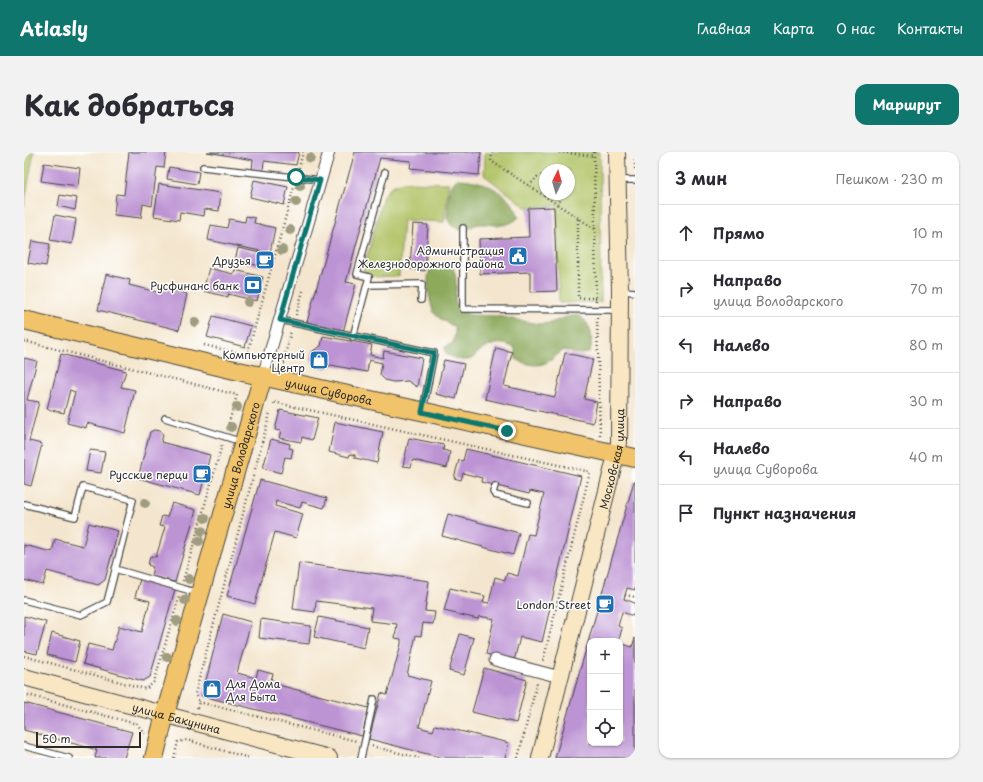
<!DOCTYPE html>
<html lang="ru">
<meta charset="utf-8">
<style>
body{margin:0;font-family:"Playpen Sans",sans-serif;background:#f2f2f3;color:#2b2b33}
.controls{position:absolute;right:12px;bottom:12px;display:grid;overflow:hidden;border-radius:8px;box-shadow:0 1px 3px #0004}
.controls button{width:36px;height:36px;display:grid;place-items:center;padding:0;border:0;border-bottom:1px solid #e1e1e2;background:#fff;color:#2b2b33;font:20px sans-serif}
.compass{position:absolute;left:515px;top:12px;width:36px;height:36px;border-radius:50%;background:#fff;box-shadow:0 1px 3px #0004;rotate:5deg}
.scale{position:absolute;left:12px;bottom:10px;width:105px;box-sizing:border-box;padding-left:4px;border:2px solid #2b2b2b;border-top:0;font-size:11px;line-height:14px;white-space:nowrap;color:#2b2b2b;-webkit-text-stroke:3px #fff;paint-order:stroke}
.stop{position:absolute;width:12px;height:12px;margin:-9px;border:3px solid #0f766e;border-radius:50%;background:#fff}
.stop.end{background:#0f766e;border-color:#fff;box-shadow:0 1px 4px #0008}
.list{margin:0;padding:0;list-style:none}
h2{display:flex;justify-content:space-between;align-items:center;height:52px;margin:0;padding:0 16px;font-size:17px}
h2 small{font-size:13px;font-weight:400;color:#7c7c81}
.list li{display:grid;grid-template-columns:26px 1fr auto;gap:12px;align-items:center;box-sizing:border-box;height:56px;padding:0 16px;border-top:1px solid #e1e1e2}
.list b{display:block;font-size:15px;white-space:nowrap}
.list p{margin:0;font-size:13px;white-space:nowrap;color:#7c7c81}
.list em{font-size:13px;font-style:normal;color:#7c7c81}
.icon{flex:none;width:22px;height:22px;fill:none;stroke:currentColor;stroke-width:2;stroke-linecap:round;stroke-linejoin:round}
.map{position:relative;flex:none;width:611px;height:606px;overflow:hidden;border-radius:12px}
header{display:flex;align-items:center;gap:24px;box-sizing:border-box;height:56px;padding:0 20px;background:#0f766e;color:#fff}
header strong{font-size:19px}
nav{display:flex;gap:22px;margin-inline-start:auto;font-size:14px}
.intro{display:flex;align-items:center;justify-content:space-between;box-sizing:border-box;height:96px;padding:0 24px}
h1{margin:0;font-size:28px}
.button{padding:10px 18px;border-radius:12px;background:#0f766e;color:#fff;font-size:14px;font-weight:700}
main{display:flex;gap:24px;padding:0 24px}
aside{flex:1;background:#fff;border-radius:12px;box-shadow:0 1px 3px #0004}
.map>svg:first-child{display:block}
</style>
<header>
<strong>Atlasly</strong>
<nav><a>Главная</a><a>Карта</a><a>О нас</a><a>Контакты</a></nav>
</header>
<div class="intro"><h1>Как добраться</h1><a class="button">Маршрут</a></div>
<main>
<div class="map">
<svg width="611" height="606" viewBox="0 0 611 606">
<rect width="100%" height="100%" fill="#fff"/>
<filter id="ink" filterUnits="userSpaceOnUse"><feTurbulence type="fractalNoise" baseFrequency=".025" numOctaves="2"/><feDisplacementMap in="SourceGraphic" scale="8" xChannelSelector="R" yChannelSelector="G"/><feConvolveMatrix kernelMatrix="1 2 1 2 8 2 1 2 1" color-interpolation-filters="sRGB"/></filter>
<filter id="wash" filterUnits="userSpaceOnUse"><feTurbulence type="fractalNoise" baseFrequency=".012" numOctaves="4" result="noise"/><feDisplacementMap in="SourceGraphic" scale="16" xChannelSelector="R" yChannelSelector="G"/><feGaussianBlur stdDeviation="0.9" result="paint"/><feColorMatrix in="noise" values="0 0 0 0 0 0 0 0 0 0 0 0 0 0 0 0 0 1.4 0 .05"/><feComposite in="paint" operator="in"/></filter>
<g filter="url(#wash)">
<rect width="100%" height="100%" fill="#f4e6ce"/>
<g fill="#b1c366" stroke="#6e7748" fill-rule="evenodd">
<path d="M 0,0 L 10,0 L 0,54 Z"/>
<path d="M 461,0 L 576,0 L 577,150 L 535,151 L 533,54 L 502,55 L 460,23 ZM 521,18 L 545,18 L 545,42 L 521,42 Z"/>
<path d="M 379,30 L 425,31 L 420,70 L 379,68 L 375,124 L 352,125 L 339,120 L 359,44 L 368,34 Z"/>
</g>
<g fill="#8ca95b" stroke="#5c6a43">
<path d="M 433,27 C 458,27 487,40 495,65 C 477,83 456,63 444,78 C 433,79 429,75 423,66 C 424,54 423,35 433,27 Z"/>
<path d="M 417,111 L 428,114 C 434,126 432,137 431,149 L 437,158 L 446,163 L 473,164 L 515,172 L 526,171 L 545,164 L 555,163 C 568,173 569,185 566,200 C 556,204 549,201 540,198 C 535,201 531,205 527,208 C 516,216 502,213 492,207 L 491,196 C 478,189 468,191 456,199 C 453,201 450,206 447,207 C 439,210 426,206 421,200 L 421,195 L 429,191 L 431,182 L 431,175 C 423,170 416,168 410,161 C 406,154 402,127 405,120 C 408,115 412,113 417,111 Z"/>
</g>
<g id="blocks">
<g fill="#bc93d3">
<path d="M 105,0 L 142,0 L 140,16 L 133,15 L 128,54 L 119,52 L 117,66 L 90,63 L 92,42 L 100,43 Z"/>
<path d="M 183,0 L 275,0 L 272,13 L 240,9 L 239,19 L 228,17 L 229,8 Z"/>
<path d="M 331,0 L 457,0 L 455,23 L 386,16 L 387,9 L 356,6 L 322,130 L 332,132 L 319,180 L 283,170 Z"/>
<path d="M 20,11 L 56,16 L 54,34 L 17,29 Z"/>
<path d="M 145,15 L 175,20 L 173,32 L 143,27 Z"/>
<path d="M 230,28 L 264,35 L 260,53 L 226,45 Z"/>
<path d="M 135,32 L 197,41 L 195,59 L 181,57 L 180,64 L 156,60 L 155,68 L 130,64 Z"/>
<path d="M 36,43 L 53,46 L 51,58 L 34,54 Z"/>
<path d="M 530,55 L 533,139 L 506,140 L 506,120 L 456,122 L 455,87 L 505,85 L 504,56 Z"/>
<path d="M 31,63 L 52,67 L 48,92 L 26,88 Z"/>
<path d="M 222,64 L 231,66 L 230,71 L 251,76 L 246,101 L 184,88 L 187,73 L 203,76 L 205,67 L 221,70 Z"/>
<path d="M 389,72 L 404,73 L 401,119 L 386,117 Z"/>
<path d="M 8,89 L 26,92 L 22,114 L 4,111 Z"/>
<path d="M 214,96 L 245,103 L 243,115 L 211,109 Z"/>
<path d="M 185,116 L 209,122 L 211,118 L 239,125 L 233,149 L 204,142 L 204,145 L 179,139 Z"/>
<path d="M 82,122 L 106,128 L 105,133 L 137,141 L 138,136 L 163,142 L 155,178 L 74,158 Z"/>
<path d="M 189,164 L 227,174 L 221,195 L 183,185 Z"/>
<path d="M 299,184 L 348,193 L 346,203 L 359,206 L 360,199 L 398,206 L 393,235 L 384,229 L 369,230 L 361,228 L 356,223 L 358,211 L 345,208 L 343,220 L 307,213 L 300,217 L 291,215 L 287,207 L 289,199 L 297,194 Z"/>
<path d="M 472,196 L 488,200 L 480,234 L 531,245 L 541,201 L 569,207 L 560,247 L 573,250 L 569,271 L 461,247 Z"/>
<path d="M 37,202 L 102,219 L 97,235 L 111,238 L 101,281 L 63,271 L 62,276 L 43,271 L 51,240 L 46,238 L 40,261 L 23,257 Z"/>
<path d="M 0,206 L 13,209 L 3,248 L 15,250 L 5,289 L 18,292 L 7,334 L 0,332 Z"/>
<path d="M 420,208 L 440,212 L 432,247 L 412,242 Z"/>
<path d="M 256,258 L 294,266 L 288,288 L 278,285 L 277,290 L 255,286 L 257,279 L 251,278 Z"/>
<path d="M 311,270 L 359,280 L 353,311 L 331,306 L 331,303 L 326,302 L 325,305 L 305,300 Z"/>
<path d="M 130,278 L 136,279 L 139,283 L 137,290 L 186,303 L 176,343 L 114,326 L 126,280 Z"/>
<path d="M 385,286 L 420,293 L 419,298 L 426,300 L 423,316 L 389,308 L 387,315 L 379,314 Z"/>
<path d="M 247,287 L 266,292 L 265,296 L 269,297 L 267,306 L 261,305 L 257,321 L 239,316 Z"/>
<path d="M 442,297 L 557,324 L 518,490 L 496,485 L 490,509 L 462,502 L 470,467 L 455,464 L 454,467 L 420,459 L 426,436 L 461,444 L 459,450 L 465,451 L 471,425 L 481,428 L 483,421 L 494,424 L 504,382 L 510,383 L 520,342 L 506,339 L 505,342 L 457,330 L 458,326 L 439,321 L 437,328 L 430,326 L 435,308 L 439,309 Z"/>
<path d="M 66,298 L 81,300 L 77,321 L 62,319 Z"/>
<path d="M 236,328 L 303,346 L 300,356 L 278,350 L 276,356 L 252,349 L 251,354 L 279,362 L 272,386 L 251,380 L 231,452 L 203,444 Z"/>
<path d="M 610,329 L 611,329 L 611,438 L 603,436 L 600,447 L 611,451 L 611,458 L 609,464 L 598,460 L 594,474 L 598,476 L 595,488 L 591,487 L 591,489 L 566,489 L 566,591 L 596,591 L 596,491 L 608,495 L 611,486 L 611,606 L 531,606 Z"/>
<path d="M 148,351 L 172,358 L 151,430 L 127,424 L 129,415 L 124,413 L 126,404 L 132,405 L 141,375 L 135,374 L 138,364 L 143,365 Z"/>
<path d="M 424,362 L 495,381 L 489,403 L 418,384 Z"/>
<path d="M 65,371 L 94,379 L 81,428 L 74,433 L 23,419 L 19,433 L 0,428 L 0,393 L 28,400 L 31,387 L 59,394 Z"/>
<path d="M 275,411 L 405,429 L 401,459 L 411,460 L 409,472 L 399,471 L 397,484 L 392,483 L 383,523 L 407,529 L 395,575 L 409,579 L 411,573 L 485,591 L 481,606 L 419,606 L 345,587 L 357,541 L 363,543 L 377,492 L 377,487 L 371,486 L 373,472 L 346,469 L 348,456 L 292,449 L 291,460 L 269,457 Z"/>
<path d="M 116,427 L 151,437 L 126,525 L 119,529 L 59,512 L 64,492 L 88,498 L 95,474 L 118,480 L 126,449 L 111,445 Z"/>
<path d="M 199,462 L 227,470 L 213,521 L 232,526 L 234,518 L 249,522 L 246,531 L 345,556 L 338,584 L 178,544 Z"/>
<path d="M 0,464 L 22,470 L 13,502 L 0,499 Z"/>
<path d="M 295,465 L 344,475 L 340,496 L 290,485 Z"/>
<path d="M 237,467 L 287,474 L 285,492 L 235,486 Z"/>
<path d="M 28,481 L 56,489 L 51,510 L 23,503 Z"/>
<path d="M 436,482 L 450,486 L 440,523 L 425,519 Z"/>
<path d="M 460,516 L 503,528 L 492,571 L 448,560 Z"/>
<path d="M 0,551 L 108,580 L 100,606 L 71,606 L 73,598 L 0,578 Z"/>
</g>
</g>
</g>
<g filter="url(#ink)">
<use href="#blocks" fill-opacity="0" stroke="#494743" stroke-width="1"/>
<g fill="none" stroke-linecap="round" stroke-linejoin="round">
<g stroke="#494743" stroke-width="8">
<g id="lane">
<path d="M 179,15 L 297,28"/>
<path d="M 596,28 L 611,28"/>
<path d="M 439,76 L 439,157 L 595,158"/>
<path d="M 343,133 L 398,132 L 397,148"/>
<path d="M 598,139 L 611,140"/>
<path d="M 256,168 L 410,201 L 399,258"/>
<path d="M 329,185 L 345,125 L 333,122 L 361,20"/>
<path d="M 141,266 L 218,290"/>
<path d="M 471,334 L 469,340 L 471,343 L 504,351"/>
<path d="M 0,352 L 51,365 L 59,335 L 109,348 L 83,450 L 57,463 L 0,448"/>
<path d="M 91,417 L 174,441"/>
<path d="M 0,594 L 45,606"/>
<path d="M 337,606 L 350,547"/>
</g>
</g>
<g stroke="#494743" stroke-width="13">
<g id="street">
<path d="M 239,224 L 305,0"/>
<path d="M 471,508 L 536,525"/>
</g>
</g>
<g stroke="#494743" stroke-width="18">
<g id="secondary">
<path id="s1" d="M 0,525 L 305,606"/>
<path id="s2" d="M 516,606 L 595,291 L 596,139 L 593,0"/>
</g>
</g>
<g stroke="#494743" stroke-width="20">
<g id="primary">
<path id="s3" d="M 0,168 L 219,220 L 611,306"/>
<path id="s4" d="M 130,606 L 141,562 L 239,224"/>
</g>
</g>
<g stroke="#494743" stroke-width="2.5" stroke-dasharray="1 3" stroke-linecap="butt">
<path d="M 468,0 L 467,9 L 571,77"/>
<path d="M 535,0 L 570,4"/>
<path d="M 570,0 L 572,149"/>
<path d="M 611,0 L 611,19"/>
<path d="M 275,16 L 279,0"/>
<path d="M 505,34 L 513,25 L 521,22"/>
<path d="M 533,53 L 539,42"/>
<path d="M 554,67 L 554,146 L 572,146"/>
<path d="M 272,163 L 279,139"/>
<path d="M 573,166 L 576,283"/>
<path d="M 0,189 L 213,243 L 203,277"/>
<path d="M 180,193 L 223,203 L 270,35"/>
<path d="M 261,211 L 259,211 L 267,179"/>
<path d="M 249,252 L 249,250 L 566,320 L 519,509"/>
<path d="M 159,429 L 198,293"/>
<path d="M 601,443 L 611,445"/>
<path d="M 0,504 L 122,537 L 130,530 L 155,445"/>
<path d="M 0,542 L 113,572 L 121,582"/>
<path d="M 175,550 L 332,589"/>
<path d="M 173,556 L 175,550 L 171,542 L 246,261"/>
<path d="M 348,594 L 395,606"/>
<path d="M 150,606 L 154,590 L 163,588 L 225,606"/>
<path d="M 494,606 L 513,531"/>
</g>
<use href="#lane" stroke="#fff" stroke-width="5.5"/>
<use href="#street" stroke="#fff" stroke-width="11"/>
<use href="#secondary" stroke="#f9e7c3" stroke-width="16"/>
<use href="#primary" stroke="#f1c36a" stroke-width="18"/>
</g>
<g fill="#9f9c80">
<circle cx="286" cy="6" r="5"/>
<circle cx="276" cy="34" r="5"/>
<circle cx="272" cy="50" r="5"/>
<circle cx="266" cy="78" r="5"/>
<circle cx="258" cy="98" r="5"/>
<circle cx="224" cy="150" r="5"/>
<circle cx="171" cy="170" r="5"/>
<circle cx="213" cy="255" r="5"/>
<circle cx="207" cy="275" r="5"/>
<circle cx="121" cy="351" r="5"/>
<circle cx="181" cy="366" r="5"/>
<circle cx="178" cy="379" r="5"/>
<circle cx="175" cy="389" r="5"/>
<circle cx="165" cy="427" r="5"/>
<circle cx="161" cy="448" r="5"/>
<circle cx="153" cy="469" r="5"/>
<circle cx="143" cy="505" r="5"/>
</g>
</g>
<g fill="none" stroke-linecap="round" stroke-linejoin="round" filter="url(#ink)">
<path stroke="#0f766e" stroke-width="5" d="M 272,25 L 296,28 L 256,168 L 410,201 L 398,260 L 483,279"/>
</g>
<defs>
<g id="civic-square" transform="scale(1)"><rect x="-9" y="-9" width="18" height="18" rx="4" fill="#1f6fb2" stroke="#fff"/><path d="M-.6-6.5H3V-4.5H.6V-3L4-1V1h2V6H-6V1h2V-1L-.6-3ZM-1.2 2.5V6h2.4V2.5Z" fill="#fff"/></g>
<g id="cafe-square" transform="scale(1)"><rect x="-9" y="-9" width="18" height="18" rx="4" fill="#1f6fb2" stroke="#fff"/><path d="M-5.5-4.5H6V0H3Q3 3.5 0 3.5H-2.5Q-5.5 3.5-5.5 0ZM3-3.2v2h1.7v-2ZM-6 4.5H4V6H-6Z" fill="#fff"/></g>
<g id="bank-square" transform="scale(1)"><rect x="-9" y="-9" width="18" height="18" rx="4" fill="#1f6fb2" stroke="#fff"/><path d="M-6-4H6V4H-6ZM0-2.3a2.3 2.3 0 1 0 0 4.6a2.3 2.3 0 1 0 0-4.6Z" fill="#fff"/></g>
<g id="shop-square" transform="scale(1)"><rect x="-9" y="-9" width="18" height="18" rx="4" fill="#1f6fb2" stroke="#fff"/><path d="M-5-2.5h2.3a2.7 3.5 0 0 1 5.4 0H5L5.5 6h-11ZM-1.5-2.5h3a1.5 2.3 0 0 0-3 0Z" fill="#fff"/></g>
</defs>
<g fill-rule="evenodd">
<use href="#civic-square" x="494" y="104"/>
<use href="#cafe-square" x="241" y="108"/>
<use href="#bank-square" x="229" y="133"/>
<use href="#shop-square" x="295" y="208"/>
<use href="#cafe-square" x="178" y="322"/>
<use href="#cafe-square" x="581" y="452"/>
<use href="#shop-square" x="188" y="537"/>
</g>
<g text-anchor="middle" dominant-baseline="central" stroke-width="3" stroke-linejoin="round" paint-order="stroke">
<g font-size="11" fill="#2b2b2b" stroke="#fff" text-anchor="end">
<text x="480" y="98">Администрация<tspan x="480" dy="13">Железнодорожного района</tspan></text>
<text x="227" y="108">Друзья</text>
<text x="215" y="133">Русфинанс банк</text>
<text x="281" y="202">Компьютерный<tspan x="281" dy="13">Центр</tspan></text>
<text x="164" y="322">Русские перци</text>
<text x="567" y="452">London Street</text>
<text x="202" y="531" text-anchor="start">Для Дома<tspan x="202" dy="13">Для Быта</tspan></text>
</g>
<g font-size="11" fill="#2b2b2b" stroke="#fff">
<text stroke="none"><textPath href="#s3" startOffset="313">улица Суворова</textPath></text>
<text stroke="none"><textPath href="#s4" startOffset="315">улица Володарского</textPath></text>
<text stroke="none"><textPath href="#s2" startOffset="308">Московская улица</textPath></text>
<text stroke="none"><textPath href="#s1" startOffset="158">улица Бакунина</textPath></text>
</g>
</g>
</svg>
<div class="controls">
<button>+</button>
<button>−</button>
<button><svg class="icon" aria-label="locate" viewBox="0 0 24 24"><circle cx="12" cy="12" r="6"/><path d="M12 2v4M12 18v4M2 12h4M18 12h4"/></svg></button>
</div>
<svg class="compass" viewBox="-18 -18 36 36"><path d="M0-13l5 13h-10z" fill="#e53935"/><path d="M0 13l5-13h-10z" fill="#7c7c81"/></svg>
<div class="scale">50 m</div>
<div class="stop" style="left:272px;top:25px"></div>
<div class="stop end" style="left:483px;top:279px"></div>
</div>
<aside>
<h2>3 мин<small>Пешком · 230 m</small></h2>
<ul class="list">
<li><svg class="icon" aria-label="ahead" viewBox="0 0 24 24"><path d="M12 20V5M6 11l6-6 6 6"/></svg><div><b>Прямо</b></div><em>10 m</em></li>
<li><svg class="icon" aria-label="right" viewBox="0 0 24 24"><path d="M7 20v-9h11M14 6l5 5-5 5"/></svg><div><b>Направо</b><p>улица Володарского</p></div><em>70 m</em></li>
<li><svg class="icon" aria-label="left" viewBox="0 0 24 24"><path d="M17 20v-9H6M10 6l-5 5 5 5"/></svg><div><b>Налево</b></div><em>80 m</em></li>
<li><svg class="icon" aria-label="right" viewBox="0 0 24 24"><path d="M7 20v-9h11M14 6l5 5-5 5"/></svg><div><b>Направо</b></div><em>30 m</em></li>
<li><svg class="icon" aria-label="left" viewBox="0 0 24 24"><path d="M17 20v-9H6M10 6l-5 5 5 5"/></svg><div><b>Налево</b><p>улица Суворова</p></div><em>40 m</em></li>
<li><svg class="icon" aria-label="arrive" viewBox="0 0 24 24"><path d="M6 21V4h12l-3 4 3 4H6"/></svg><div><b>Пункт назначения</b></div></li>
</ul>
</aside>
</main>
